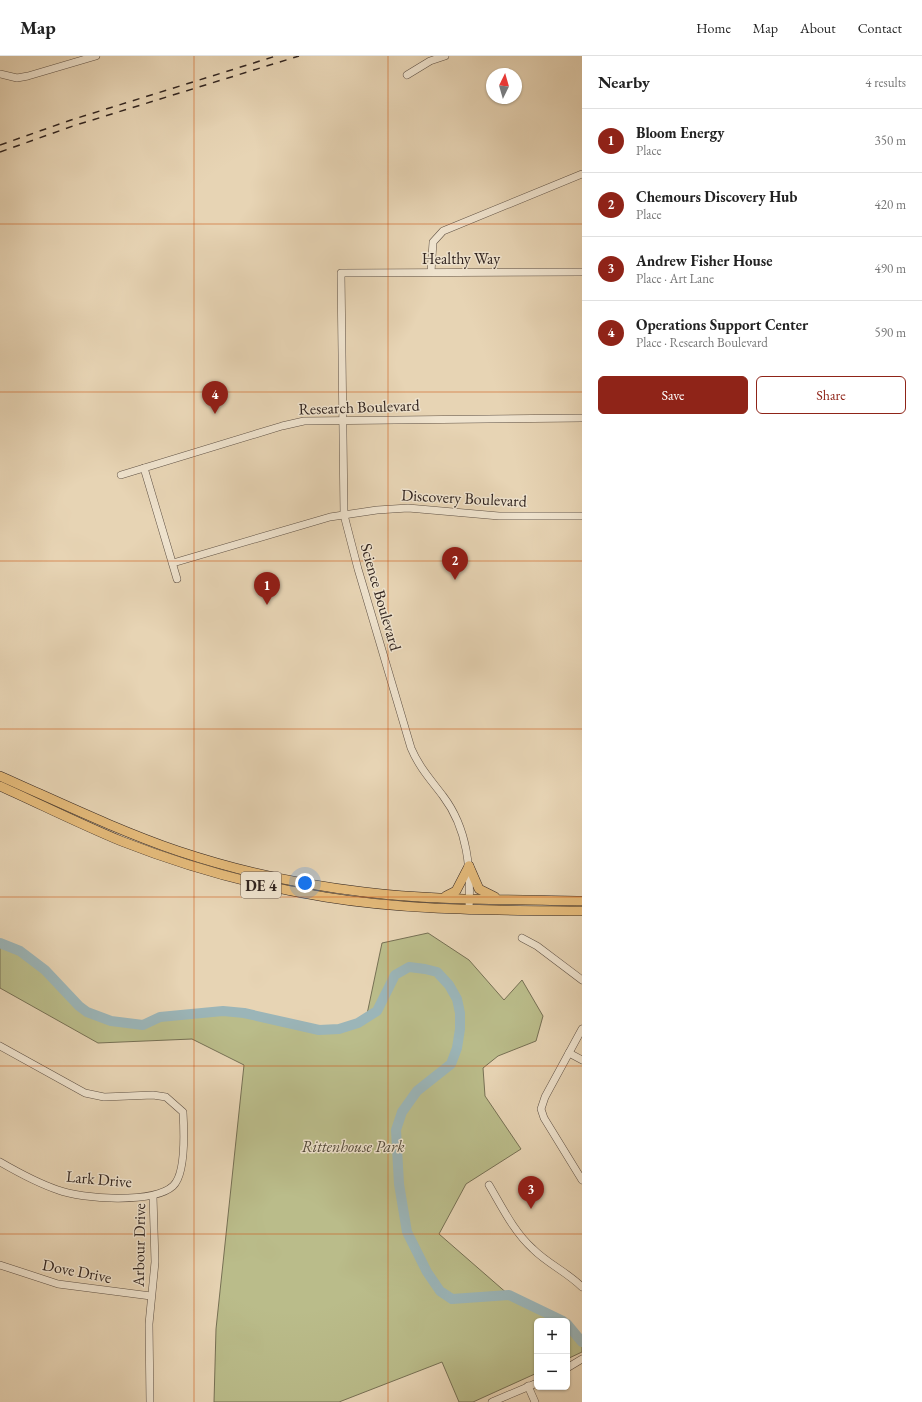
<!DOCTYPE html>
<meta charset="utf-8">
<style>
body{margin:0;font-family:"EB Garamond",serif;background:#f2f2f2;color:#222}
.controls{position:absolute;right:12px;bottom:12px;display:grid;overflow:hidden;border-radius:6px;box-shadow:0 1px 3px #0004}
.controls button{width:36px;height:36px;display:grid;place-items:center;padding:0;border:0;border-bottom:1px solid #e0e0e0;background:#fff;color:#222;font:20px sans-serif}
.compass{position:absolute;left:486px;top:12px;width:36px;height:36px;border-radius:50%;background:#fff;box-shadow:0 1px 3px #0004;rotate:5deg}
.you{position:absolute;left:305px;top:827px;width:14px;height:14px;margin:-10px;border:3px solid #fff;border-radius:50%;background:#1a73e8;box-shadow:0 0 0 6px #1a73e833}
.badge{display:grid;place-items:center;width:26px;height:26px;border-radius:50%;background:#8f2418;color:#fff;font-size:13px;font-weight:700}
.pin{position:absolute;translate:-50% -33px;filter:drop-shadow(0 1px 2px #0008)}
.pin::after{content:'';position:absolute;top:21px;width:14px;height:12px;background:inherit;clip-path:polygon(0 0,100% 0,50% 100%)}
.list{margin:0;padding:0;list-style:none}
h2{display:flex;justify-content:space-between;align-items:center;height:52px;margin:0;padding:0 16px;font-size:17px}
h2 small{font-size:13px;font-weight:400;color:#767676}
.list li{display:grid;grid-template-columns:26px 1fr auto;gap:12px;align-items:center;box-sizing:border-box;height:64px;padding:0 16px;border-top:1px solid #e0e0e0}
.list b{display:block;font-size:15px;white-space:nowrap}
.list p{margin:0;font-size:13px;white-space:nowrap;color:#767676}
.list em{font-size:13px;font-style:normal;color:#767676}
.actions{display:flex;gap:8px;padding:12px 16px}
.actions a{flex:1;padding:9px 0;border:1px solid #8f2418;border-radius:6px;text-align:center;font-size:14px;color:#8f2418}
.actions .main{background:#8f2418;color:#fff}
.map{position:relative;flex:none;width:582px;height:1346px;overflow:hidden}
header{display:flex;align-items:center;gap:24px;box-sizing:border-box;height:56px;padding:0 20px;background:#fff;border-bottom:1px solid #e0e0e0}
header strong{font-size:19px}
nav{display:flex;gap:22px;margin-inline-start:auto;font-size:14px}
main{display:flex}
aside{flex:1;background:#fff}
.map>svg:first-child{display:block}
</style>
<header>
<strong>Map</strong>
<nav><a>Home</a><a>Map</a><a>About</a><a>Contact</a></nav>
</header>
<main>
<div class="map">
<svg width="582" height="1346" viewBox="0 0 582 1346">
<rect width="100%" height="100%" fill="#e7d4b4"/>
<filter id="stains"><feTurbulence type="fractalNoise" baseFrequency=".005" numOctaves="4"/><feColorMatrix values="0 0 0 0 .2 0 0 0 0 .09 0 0 0 0 .02 0 0 0 .5 -.17"/></filter>
<radialGradient id="worn" r=".72"><stop offset=".6" stop-color="#630" stop-opacity="0"/><stop offset="1" stop-color="#630" stop-opacity=".3"/></radialGradient>
<g fill="#babc8a" stroke="#767054">
<path d="M 428,877 L 469,904 L 504,944 L 522,924 L 543,960 L 536,985 L 498,1000 L 483,1012 L 485,1040 L 521,1093 L 466,1128 L 439,1178 L 509,1239 L 563,1265 L 537,1265 L 537,1317 L 473,1346 L 459,1346 L 442,1306 L 339,1346 L 214,1346 L 216,1273 L 244,1009 L 192,983 L 98,987 L 0,932 L 0,887 C 29,895 49,918 69,939 C 77,948 83,955 95,960 C 105,964 131,970 142,969 C 147,969 153,963 158,961 C 166,959 177,959 185,958 C 204,955 227,953 246,957 C 287,965 325,984 366,963 L 382,887 Z"/>
<path d="M 567,1268 L 582,1286 L 582,1296 L 567,1303 Z"/>
</g>
<g fill="none" stroke-linecap="round" stroke-linejoin="round">
<g stroke="#9bb5b8" stroke-width="10">
<path d="M 0,887 L 20,895 L 45,914 L 79,950 L 87,956 L 111,965 L 143,969 L 160,961 L 223,955 L 244,957 L 319,974 L 339,973 L 358,967 L 377,955 L 395,919 L 409,911 L 425,913 L 437,916 L 449,929 L 457,943 L 460,957 L 460,973 L 457,992 L 451,1008 L 417,1035 L 402,1056 L 396,1074 L 399,1128 L 407,1176 L 427,1216 L 440,1235 L 452,1243 L 509,1239 L 563,1265"/>
<path d="M 567,1268 L 582,1286"/>
</g>
<g stroke="#5e5044" stroke-width="8">
<g id="minor">
<path d="M 0,18 L 17,22 L 28,20 L 96,0"/>
<path d="M 407,19 L 430,5 L 445,0"/>
<path d="M 431,216 L 433,186 L 443,175 L 582,118"/>
<path d="M 144,412 L 177,523"/>
<path d="M 121,419 L 282,370 L 304,365 L 582,362"/>
<path d="M 173,507 L 330,461 L 377,454 L 408,452 L 499,460 L 582,460"/>
<path d="M 469,853 C 471,813 468,773 443,740 C 431,724 419,711 411,692 L 358,513 L 344,459 L 341,217 L 582,216"/>
<path d="M 522,882 L 537,890 L 582,924"/>
<path d="M 582,973 L 545,1041 L 541,1053 L 544,1062 L 582,1124"/>
<path d="M 0,990 L 85,1037 L 104,1041 L 153,1039 L 166,1041 L 183,1056 C 184,1073 186,1118 173,1130 C 153,1148 82,1143 58,1134 C 37,1127 19,1117 0,1106"/>
<path d="M 569,997 L 582,1004"/>
<path d="M 489,1129 C 502,1151 514,1176 533,1193 C 548,1208 567,1216 582,1231"/>
<path d="M 0,1209 L 58,1228 L 151,1240"/>
<path d="M 567,1312 L 582,1303"/>
<path d="M 528,1330 L 535,1346"/>
<path d="M 150,1346 L 149,1268 L 155,1206 L 153,1140"/>
<path d="M 492,1346 L 537,1327"/>
</g>
</g>
<g stroke="#31241f" stroke-width="10">
<g id="major">
<path d="M 0,720 C 59,746 117,774 178,795 C 238,815 302,829 364,836 C 436,845 510,843 582,845"/>
<path d="M 0,730 C 40,748 80,768 121,785 C 187,811 256,830 325,841 C 410,855 496,854 582,855"/>
<path d="M 469,810 L 479,833 L 495,841"/>
<path d="M 446,840 L 456,835 L 469,810"/>
</g>
</g>
<use href="#minor" stroke="#efe3ce" stroke-width="7"/>
<use href="#major" stroke="#e4ba7a" stroke-width="9"/>
<g stroke="#31241f" stroke-width="1.5" stroke-dasharray="7 7" stroke-linecap="butt">
<path d="M 0,89 L 71,64 L 276,0"/>
<path d="M 0,96 L 73,70 L 299,0"/>
</g>
</g>
<path fill="none" stroke="#cd510f" stroke-width="1" stroke-opacity="0.55" d="M 194,0 L 194,1346M 388,0 L 388,1346M 0,168 L 582,168M 0,336 L 582,336M 0,505 L 582,505M 0,673 L 582,673M 0,841 L 582,841M 0,1010 L 582,1010M 0,1178 L 582,1178"/>
<g text-anchor="middle" dominant-baseline="central" stroke-width="3" stroke-linejoin="round" paint-order="stroke">
<rect fill="#efe3ce" stroke="#6a5d54" stroke-width="1" x="241" y="816" width="40" height="26" rx="3"/>
<g font-size="15" font-weight="bold" fill="#31241f">
<text x="261" y="829">DE 4</text>
</g>
<g font-size="16" fill="#31241f" stroke="#efe3ce">
<text x="461" y="202">Healthy Way</text>
<text transform="translate(359 351) rotate(-2)">Research Boulevard</text>
<text transform="translate(464 442) rotate(3)">Discovery Boulevard</text>
<text transform="translate(381 541) rotate(74)">Science Boulevard</text>
<text transform="translate(99 1123) rotate(5)">Lark Drive</text>
<text transform="translate(139 1189) rotate(-89)">Arbour Drive</text>
<text transform="translate(77 1215) rotate(11)">Dove Drive</text>
</g>
<g font-size="16" font-style="italic" fill="#534a3a" stroke="#efe3ce">
<text x="353" y="1090">Rittenhouse Park</text>
</g>
</g>
<rect width="100%" height="100%" filter="url(#stains)"/>
<rect width="100%" height="100%" fill="url(#worn)"/>
</svg>
<div class="controls">
<button>+</button>
<button>−</button>
</div>
<svg class="compass" viewBox="-18 -18 36 36"><path d="M0-13l5 13h-10z" fill="#e53935"/><path d="M0 13l5-13h-10z" fill="#767676"/></svg>
<div class="you"></div>
<div class="pin badge" style="left:267px;top:549px">1</div>
<div class="pin badge" style="left:455px;top:524px">2</div>
<div class="pin badge" style="left:531px;top:1153px">3</div>
<div class="pin badge" style="left:215px;top:358px">4</div>
</div>
<aside>
<h2>Nearby<small>4 results</small></h2>
<ul class="list">
<li><span class="badge">1</span><div><b>Bloom Energy</b><p>Place</p></div><em>350 m</em></li>
<li><span class="badge">2</span><div><b>Chemours Discovery Hub</b><p>Place</p></div><em>420 m</em></li>
<li><span class="badge">3</span><div><b>Andrew Fisher House</b><p>Place · Art Lane</p></div><em>490 m</em></li>
<li><span class="badge">4</span><div><b>Operations Support Center</b><p>Place · Research Boulevard</p></div><em>590 m</em></li>
</ul>
<div class="actions"><a class="main">Save</a><a>Share</a></div>
</aside>
</main>
